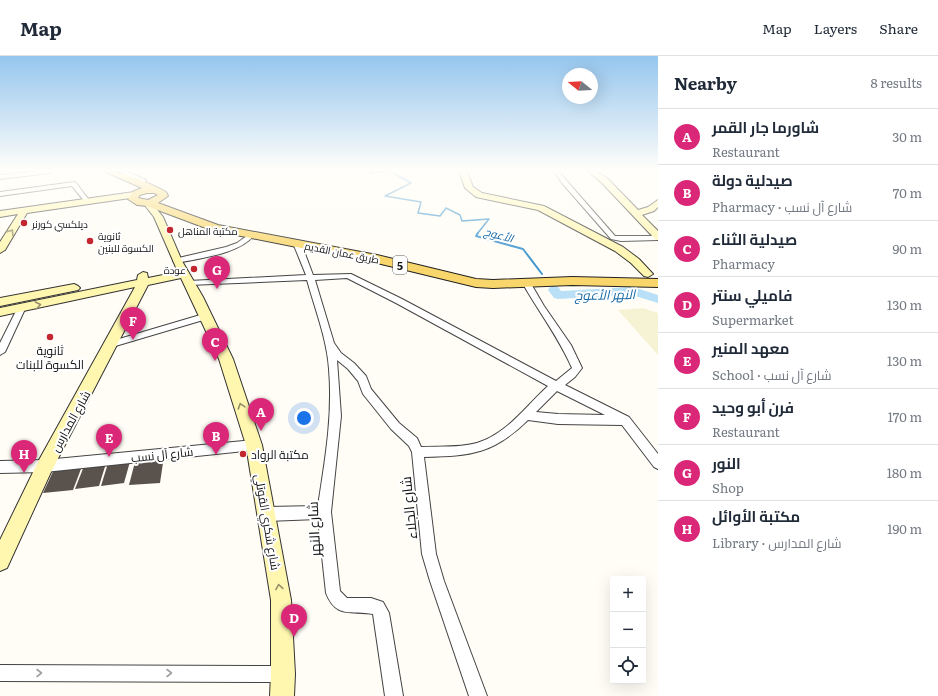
<!DOCTYPE html>
<meta charset="utf-8">
<style>
body{margin:0;font-family:Literata,Cairo,serif;background:#f6f6f7;color:#1f2937}
.controls{position:absolute;right:12px;bottom:12px;display:grid;overflow:hidden;border-radius:4px;box-shadow:0 4px 16px #0002}
.controls button{width:36px;height:36px;display:grid;place-items:center;padding:0;border:0;border-bottom:1px solid #e0e1e3;background:#fff;color:#1f2937;font:20px sans-serif}
.compass{position:absolute;left:562px;top:12px;width:36px;height:36px;border-radius:50%;background:#fff;box-shadow:0 4px 16px #0002;rotate:288deg}
.you{position:absolute;left:304px;top:362px;width:14px;height:14px;margin:-10px;border:3px solid #fff;border-radius:50%;background:#1a73e8;box-shadow:0 0 0 6px #1a73e833}
.badge{display:grid;place-items:center;width:26px;height:26px;border-radius:50%;background:#db2777;color:#fff;font-size:13px;font-weight:700}
.pin{position:absolute;translate:-50% -33px;filter:drop-shadow(0 1px 2px #0008)}
.pin::after{content:'';position:absolute;top:21px;width:14px;height:12px;background:inherit;clip-path:polygon(0 0,100% 0,50% 100%)}
.list{margin:0;padding:0;list-style:none}
h2{display:flex;justify-content:space-between;align-items:center;height:52px;margin:0;padding:0 16px;font-size:17px}
h2 small{font-size:13px;font-weight:400;color:#747a83}
.list li{display:grid;grid-template-columns:26px 1fr auto;gap:12px;align-items:center;box-sizing:border-box;height:56px;padding:0 16px;border-top:1px solid #e0e1e3}
.list b{display:block;font-size:15px;white-space:nowrap}
.list p{margin:0;font-size:13px;white-space:nowrap;color:#747a83}
.list em{font-size:13px;font-style:normal;color:#747a83}
.icon{flex:none;width:22px;height:22px;fill:none;stroke:currentColor;stroke-width:2;stroke-linecap:round;stroke-linejoin:round}
.map{position:relative;flex:none;width:658px;height:640px;overflow:hidden}
header{display:flex;align-items:center;gap:24px;box-sizing:border-box;height:56px;padding:0 20px;background:#fff;border-bottom:1px solid #e0e1e3}
header strong{font-size:19px}
nav{display:flex;gap:22px;margin-inline-start:auto;font-size:14px}
main{display:flex}
aside{flex:1;background:#fff}
.map>svg:first-child{display:block}
</style>
<header>
<strong>Map</strong>
<nav><a>Map</a><a>Layers</a><a>Share</a></nav>
</header>
<main>
<div class="map">
<svg width="658" height="640" viewBox="0 0 658 640">
<rect width="100%" height="100%" fill="#fffdf5"/>
<path fill="#f6f3d4" d="M 643,252 L 658,257 L 658,299 L 618,254 Z"/>
<g fill="none" stroke-linecap="round" stroke-linejoin="round">
<path stroke="#3f96cf" stroke-width="1.5" d="M 372,115 L 370,117 L 390,115 L 411,127 L 385,140 L 421,146 L 418,157 L 440,160 L 446,152 L 460,159 L 462,165 L 489,163 L 477,178"/>
<path stroke="#3f96cf" stroke-width="2" d="M 478,177 L 476,180 L 523,193 L 542,218"/>
<path fill="#b9e0f7" fill-rule="evenodd" d="M 554,230 L 558,231 L 561,235 L 633,231 L 658,239 L 658,247 L 632,239 L 558,243 L 554,242 L 548,234 L 550,231 Z"/>
</g>
<g fill="#5a524d">
<path d="M 164,400 L 160,427 L 129,429 L 136,402 Z"/>
<path d="M 131,402 L 124,427 L 101,430 L 109,404 Z"/>
<path d="M 107,404 L 99,430 L 75,433 L 86,405 Z"/>
<path d="M 84,405 L 73,434 L 43,437 L 57,407 Z"/>
</g>
<g fill="none" stroke-linecap="round" stroke-linejoin="round">
<g stroke="#444" stroke-width="2">
<g id="street">
<path d="M 40,115 L 53,115 L 50,117 L 0,123 L 0,119 Z"/>
<path d="M 120,115 L 126,115 L 146,124 L 142,130 L 138,130 L 140,125 L 120,116 Z"/>
<path d="M 554,115 L 558,115 L 615,180 L 658,180 L 658,184 L 621,185 L 611,183 L 562,127 Z"/>
<path d="M 74,126 L 76,127 L 89,144 L 89,146 L 85,146 L 72,130 L 0,140 L 0,136 Z"/>
<path d="M 251,177 L 254,179 C 240,198 200,202 177,207 L 173,205 L 174,203 L 226,191 L 237,187 Z"/>
<path d="M 297,185 L 301,187 L 313,219 L 351,218 L 402,243 L 556,325 L 572,312 C 559,282 539,256 523,228 L 527,226 L 530,226 L 544,250 L 571,289 L 582,312 L 575,321 L 565,329 L 629,361 L 658,398 L 658,413 L 654,411 L 622,369 L 558,368 L 528,364 C 493,398 472,400 424,401 L 436,498 L 444,525 L 487,640 L 469,640 L 430,525 L 422,498 L 412,396 L 409,390 L 391,373 L 363,338 L 358,325 L 348,313 L 337,304 L 341,360 L 331,456 L 340,535 L 347,542 L 371,542 L 383,546 L 389,557 L 403,640 L 385,640 L 373,558 C 351,554 336,563 326,537 L 318,463 L 267,465 L 262,463 L 260,458 L 262,453 L 267,451 L 318,450 C 325,404 333,360 329,313 C 327,283 315,253 307,224 L 189,229 L 185,227 L 189,225 L 306,219 L 293,187 ZM 347,222 L 396,247 L 548,330 C 526,350 507,378 477,387 C 459,392 440,390 421,391 L 417,382 L 399,367 L 371,333 L 366,320 L 354,307 L 341,297 L 334,287 L 315,224 ZM 557,335 L 605,359 L 558,358 L 536,356 Z"/>
<path d="M 21,250 L 25,253 L 5,296 L 0,299 L 0,287 L 17,253 Z"/>
<path d="M 207,257 L 210,258 L 211,260 L 210,262 L 112,291 L 107,288 L 109,286 Z"/>
<path d="M 254,384 L 258,385 L 260,389 L 258,393 L 254,394 L 45,416 L 0,417 L 0,405 L 45,404 Z"/>
<path d="M 0,609 L 283,610 L 289,612 L 291,618 L 289,624 L 283,626 L 0,625 Z"/>
</g>
</g>
<g stroke="#333" stroke-width="2">
<g id="secondary">
<path d="M 459,115 L 467,115 L 473,131 L 482,137 L 544,150 L 623,191 L 639,203 L 653,218 L 648,221 L 644,220 L 631,207 L 615,195 L 538,154 L 476,141 L 465,132 Z"/>
<path d="M 588,115 L 596,115 L 608,123 L 638,154 L 648,151 L 658,144 L 658,151 L 654,155 L 642,159 L 658,175 L 658,184 L 655,183 L 602,127 Z"/>
<path d="M 134,136 L 138,139 L 137,141 L 27,157 L 5,194 L 0,197 L 0,186 L 18,158 L 0,161 L 0,155 Z"/>
<path d="M 147,144 L 150,145 L 163,161 L 182,205 L 203,241 L 233,303 L 262,389 L 291,544 L 295,618 L 294,640 L 270,640 L 271,618 L 271,544 L 246,389 L 219,303 L 181,222 L 148,229 L 51,416 L 7,512 L 0,515 L 0,484 L 39,404 L 135,231 L 0,260 L 0,252 L 137,224 L 138,219 L 143,216 L 147,217 L 148,222 L 178,216 L 154,161 L 143,147 Z"/>
<path d="M 74,228 L 78,230 L 80,232 L 78,234 L 0,250 L 0,242 Z"/>
</g>
</g>
<g stroke="#222" stroke-width="2">
<path id="primary" d="M 104,115 C 117,113 154,129 166,136 L 168,140 L 158,147 L 218,169 L 377,199 L 476,223 L 493,224 L 572,221 L 658,223 L 658,231 L 572,229 L 493,232 L 476,231 L 377,207 L 211,174 L 147,150 L 137,149 L 128,143 L 134,135 L 142,132 ZM 147,137 L 154,137 L 158,139 L 148,144 L 138,142 L 140,139 Z"/>
</g>
<use href="#street" fill="#fff" fill-rule="evenodd"/>
<use href="#secondary" fill="#fff6b0" fill-rule="evenodd"/>
<use href="#primary" fill="#f9d66b" fill-rule="evenodd"/>
</g>
<defs><path id="oneway-chevron" d="M-2-3.5L2.5 0L-2 3.5" fill="none" stroke-width="1.6" stroke-linecap="round" stroke-linejoin="round"/></defs>
<g stroke="#948f68">
<use href="#oneway-chevron" transform="translate(11 176) rotate(-58)"/>
<use href="#oneway-chevron" transform="translate(38 249) rotate(-11)"/>
<use href="#oneway-chevron" transform="translate(241 350) rotate(-108)"/>
<use href="#oneway-chevron" transform="translate(279 531) rotate(-99)"/>
</g>
<g stroke="#a0a0a0">
<use href="#oneway-chevron" transform="translate(39 617)"/>
<use href="#oneway-chevron" transform="translate(169 617)"/>
</g>
<linearGradient id="sky" x2="0" y2="1"><stop stop-color="#95c6ee"/><stop offset="0.56" stop-color="#fffefa"/><stop offset="1" stop-color="#fffefa" stop-opacity="0"/></linearGradient>
<rect width="658" height="204" fill="url(#sky)"/>
<g fill="#c4262e" stroke="#fff" stroke-width="1.5">
<circle cx="24" cy="167" r="4"/>
<circle cx="170" cy="174" r="4"/>
<circle cx="90" cy="185" r="4"/>
<circle cx="194" cy="213" r="4"/>
<circle cx="50" cy="281" r="4"/>
<circle cx="243" cy="398" r="4"/>
</g>
<g text-anchor="middle" dominant-baseline="central" stroke-width="4" stroke-linejoin="round" paint-order="stroke">
<g font-size="10" fill="#111" stroke="#fff" text-anchor="start">
<text x="32" y="167">ديلكسي كورنر</text>
<text x="178" y="174">مكتبة المناهل</text>
<text x="98" y="179">ثانوية<tspan x="98" dy="12">الكسوة للبنين</tspan></text>
<text x="186" y="213" text-anchor="end">عودة</text>
</g>
<g font-size="10" fill="#111" stroke="#fff">
<text transform="translate(342 196) rotate(11)">طريق عمان القديم</text>
</g>
<g font-size="11" font-style="italic" fill="#1768a6" stroke="#fff">
<text transform="translate(499 178) rotate(15)">الأعوج</text>
</g>
<rect fill="#fff" stroke="#585858" stroke-width="1" x="393" y="200" width="14" height="18" rx="3"/>
<g font-size="11" font-weight="bold" fill="#111">
<text x="400" y="209">5</text>
</g>
<g font-size="12" fill="#111" stroke="#fff">
<text x="50" y="294">ثانوية<tspan x="50" dy="14">الكسوة للبنات</tspan></text>
<text x="251" y="398" text-anchor="start">مكتبة الرواد</text>
</g>
<g font-size="12" fill="#111" stroke="#fff">
<text transform="translate(70 365) rotate(-61)">شارع المدارس</text>
<text transform="translate(162 398) rotate(-6)">شارع آل نسب</text>
<text transform="translate(268 466) rotate(80)">شارع شكري القوتلي</text>
</g>
<g font-size="13" font-style="italic" fill="#1768a6" stroke="#fff">
<text transform="translate(605 238) rotate(-1)">النهر الأعوج</text>
</g>
<g font-size="14" fill="#111" stroke="#fff">
<text transform="translate(408 452) rotate(-96)">شارع الجلاء</text>
<text transform="translate(313 473) rotate(-93)">شارع النهر</text>
</g>
</g>
</svg>
<div class="controls">
<button>+</button>
<button>−</button>
<button><svg class="icon" aria-label="locate" viewBox="0 0 24 24"><circle cx="12" cy="12" r="6"/><path d="M12 2v4M12 18v4M2 12h4M18 12h4"/></svg></button>
</div>
<svg class="compass" viewBox="-18 -18 36 36"><path d="M0-13l5 13h-10z" fill="#e53935"/><path d="M0 13l5-13h-10z" fill="#747a83"/></svg>
<div class="you"></div>
<div class="pin badge" style="left:261px;top:375px">A</div>
<div class="pin badge" style="left:216px;top:399px">B</div>
<div class="pin badge" style="left:215px;top:305px">C</div>
<div class="pin badge" style="left:294px;top:581px">D</div>
<div class="pin badge" style="left:109px;top:401px">E</div>
<div class="pin badge" style="left:133px;top:284px">F</div>
<div class="pin badge" style="left:217px;top:233px">G</div>
<div class="pin badge" style="left:24px;top:417px">H</div>
</div>
<aside>
<h2>Nearby<small>8 results</small></h2>
<ul class="list">
<li><span class="badge">A</span><div><b>شاورما جار القمر</b><p>Restaurant</p></div><em>30 m</em></li>
<li><span class="badge">B</span><div><b>صيدلية دولة</b><p>Pharmacy · شارع آل نسب</p></div><em>70 m</em></li>
<li><span class="badge">C</span><div><b>صيدلية الثناء</b><p>Pharmacy</p></div><em>90 m</em></li>
<li><span class="badge">D</span><div><b>فاميلي سنتر</b><p>Supermarket</p></div><em>130 m</em></li>
<li><span class="badge">E</span><div><b>معهد المنير</b><p>School · شارع آل نسب</p></div><em>130 m</em></li>
<li><span class="badge">F</span><div><b>فرن أبو وحيد</b><p>Restaurant</p></div><em>170 m</em></li>
<li><span class="badge">G</span><div><b>النور</b><p>Shop</p></div><em>180 m</em></li>
<li><span class="badge">H</span><div><b>مكتبة الأوائل</b><p>Library · شارع المدارس</p></div><em>190 m</em></li>
</ul>
</aside>
</main>
